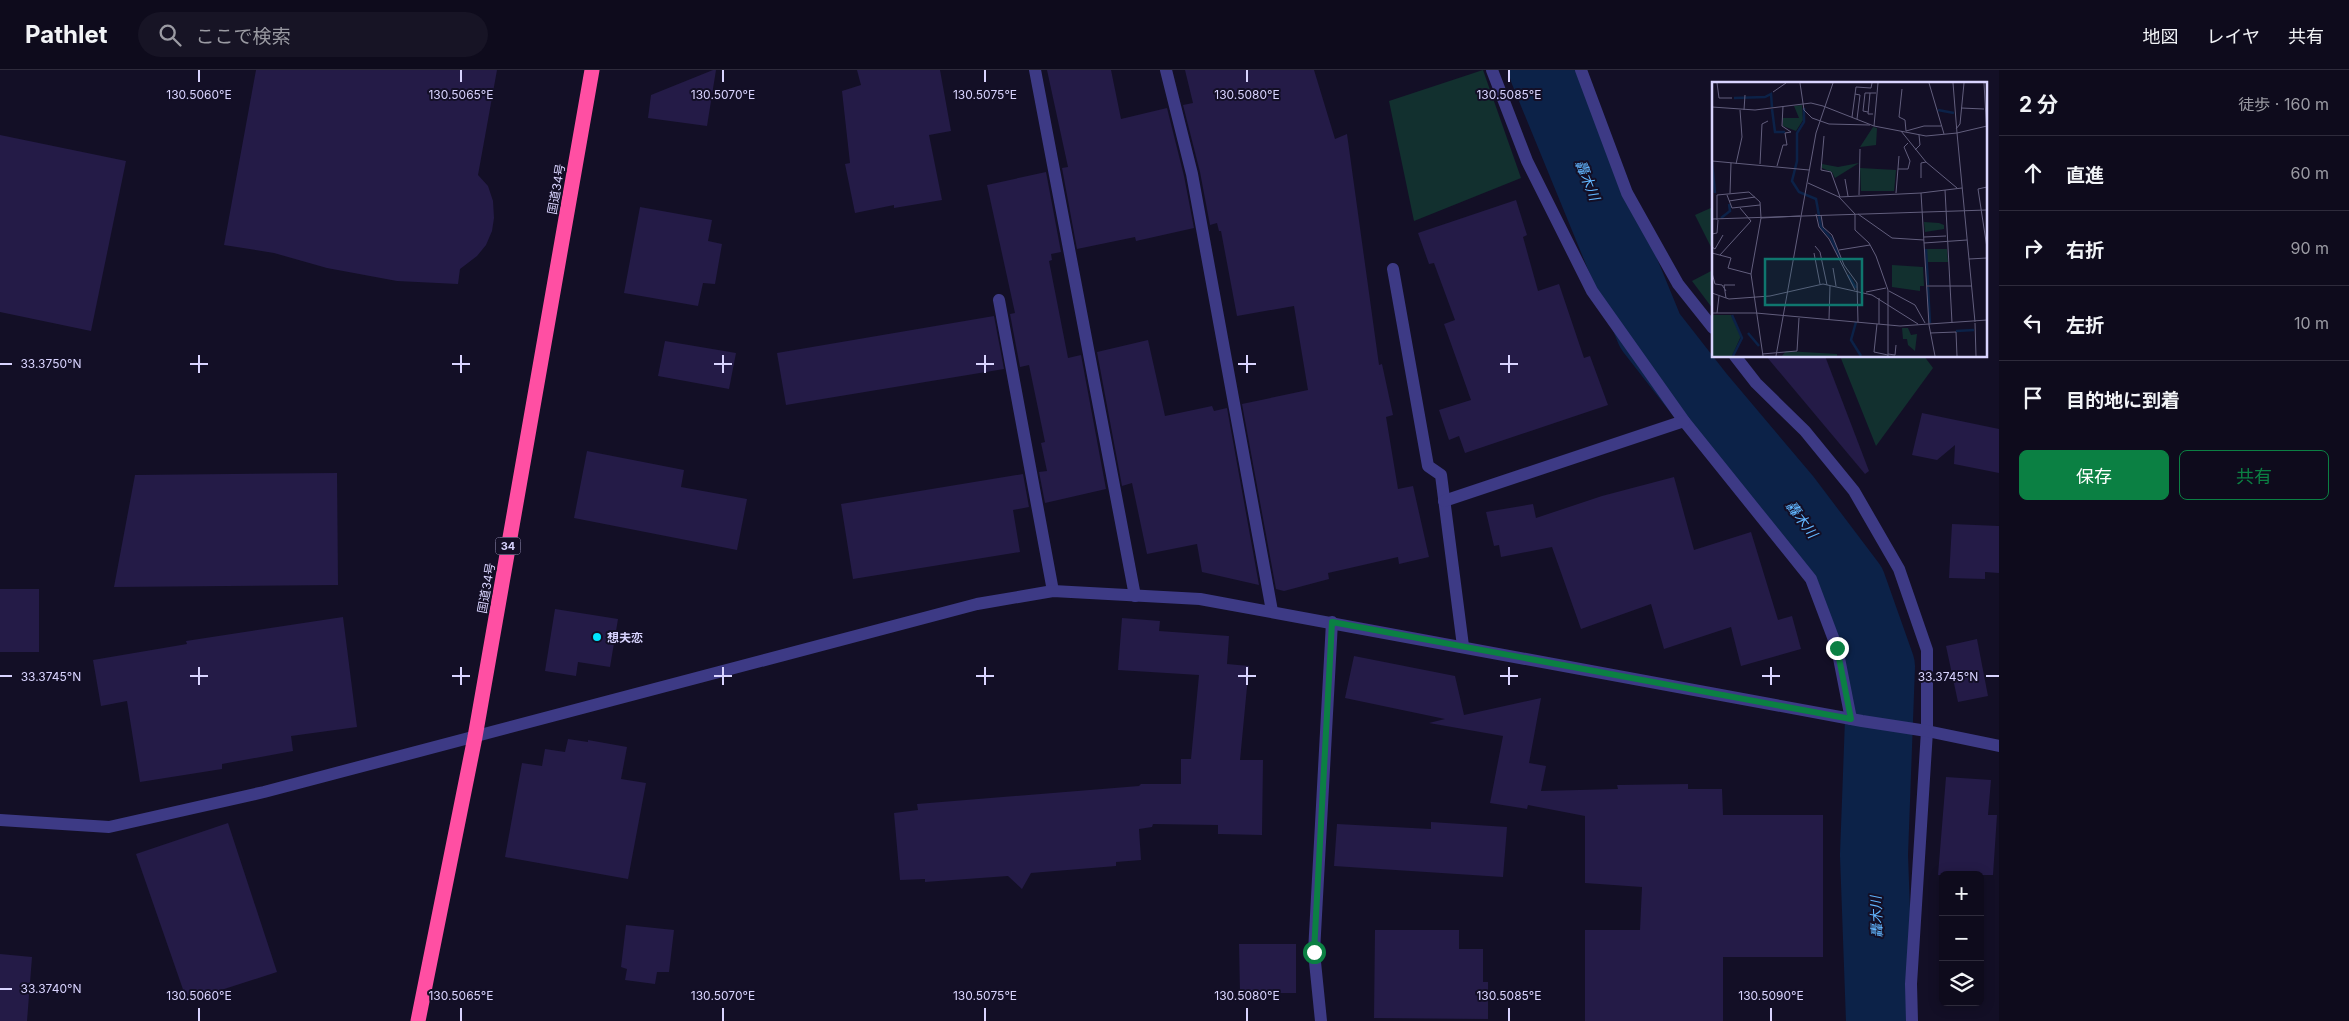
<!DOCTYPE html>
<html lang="ja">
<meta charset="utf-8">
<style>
body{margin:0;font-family:Inter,"Noto Sans JP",sans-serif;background:#171425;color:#f1f3f6}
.controls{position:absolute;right:15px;bottom:15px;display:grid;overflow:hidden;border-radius:8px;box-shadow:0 2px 12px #0003}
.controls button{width:45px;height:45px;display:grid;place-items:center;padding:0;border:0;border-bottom:1px solid #2e2b3b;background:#0e0b1c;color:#f1f3f6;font:25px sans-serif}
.stop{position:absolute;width:15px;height:15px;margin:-11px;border:4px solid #0b8043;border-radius:50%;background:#fff}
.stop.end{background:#0b8043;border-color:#fff;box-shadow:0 1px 5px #0008}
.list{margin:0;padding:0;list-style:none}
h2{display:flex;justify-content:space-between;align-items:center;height:65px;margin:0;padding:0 20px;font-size:21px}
h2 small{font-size:16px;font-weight:400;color:#9b9ba3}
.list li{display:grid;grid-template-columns:32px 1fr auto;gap:15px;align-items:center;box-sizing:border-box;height:75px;padding:0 20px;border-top:1px solid #2e2b3b}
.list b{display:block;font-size:19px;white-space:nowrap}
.list em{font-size:16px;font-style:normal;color:#9b9ba3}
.actions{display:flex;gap:10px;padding:15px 20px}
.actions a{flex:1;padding:11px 0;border:1px solid #0b8043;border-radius:8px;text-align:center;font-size:18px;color:#0b8043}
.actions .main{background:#0b8043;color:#fff}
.icon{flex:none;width:28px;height:28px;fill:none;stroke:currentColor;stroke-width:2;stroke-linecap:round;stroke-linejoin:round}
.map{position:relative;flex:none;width:1999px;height:951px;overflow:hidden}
header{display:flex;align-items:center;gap:30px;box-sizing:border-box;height:70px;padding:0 25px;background:#0e0b1c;border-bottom:1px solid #2e2b3b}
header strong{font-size:24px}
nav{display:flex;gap:28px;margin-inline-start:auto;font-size:18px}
.search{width:350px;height:45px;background:#171425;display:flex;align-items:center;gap:12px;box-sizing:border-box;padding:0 18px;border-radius:28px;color:#9b9ba3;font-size:19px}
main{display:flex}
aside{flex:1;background:#0e0b1c}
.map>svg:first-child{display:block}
</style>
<header>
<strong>Pathlet</strong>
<div class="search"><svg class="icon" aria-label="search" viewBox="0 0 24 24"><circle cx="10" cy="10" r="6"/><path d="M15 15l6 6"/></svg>ここで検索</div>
<nav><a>地図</a><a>レイヤ</a><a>共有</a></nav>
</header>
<main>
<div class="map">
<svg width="1999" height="951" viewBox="0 0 1999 951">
<rect width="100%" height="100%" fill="#130f26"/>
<g fill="#12302f">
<path d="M 1483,0 L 1521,108 L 1414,151 L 1389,31 Z"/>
<path d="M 1713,137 L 1713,181 L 1695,145 Z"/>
<path d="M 1713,200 L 1713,239 L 1692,211 Z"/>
<path d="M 1840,286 L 1924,286 L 1933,298 L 1876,376 Z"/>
</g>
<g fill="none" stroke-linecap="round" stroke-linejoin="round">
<path stroke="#0c2248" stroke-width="68" d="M 1543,0 L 1650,261 L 1700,325 L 1787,428 L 1852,514 L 1881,596 L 1874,785 L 1880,951"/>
</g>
<g fill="#241b47">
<path d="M 256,0 L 497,0 L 478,105 L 488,116 L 493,131 L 494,148 L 492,161 L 486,175 L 477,186 L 460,199 L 458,214 L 397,211 L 327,198 L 274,183 L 224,175 Z"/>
<path d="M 713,0 L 716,0 L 707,56 L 648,48 L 651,25 Z"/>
<path d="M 857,0 L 940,0 L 951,61 L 929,65 L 942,130 L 894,138 L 894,135 L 855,143 L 845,94 L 850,93 L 842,21 L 861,15 Z"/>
<path d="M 1047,0 L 1111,0 L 1121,49 L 1167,38 L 1184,106 L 1194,158 L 1136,171 L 1135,167 L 1077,179 L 1062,98 L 1068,97 Z"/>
<path d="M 1185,0 L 1314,0 L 1335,69 L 1347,64 L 1379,295 L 1382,294 L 1393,345 L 1386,347 L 1398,419 L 1413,416 L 1429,487 L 1399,494 L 1398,487 L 1328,503 L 1329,509 L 1284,521 L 1276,519 L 1242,334 L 1308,320 L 1294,236 L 1237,246 L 1221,161 L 1219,161 L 1217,153 L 1210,155 L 1200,102 L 1183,35 L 1193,33 Z"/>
<path d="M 0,65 L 126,91 L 91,261 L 0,242 Z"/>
<path d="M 1046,102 L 1061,182 L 1051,184 L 1052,190 L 1049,191 L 1068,288 L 1081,285 L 1106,419 L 1045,433 L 1039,402 L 1047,401 L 1041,373 L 1045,372 L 1029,295 L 1020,297 L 1010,244 L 1015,243 L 987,115 Z"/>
<path d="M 1516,130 L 1527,165 L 1523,167 L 1538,221 L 1559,214 L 1584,288 L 1590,286 L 1608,335 L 1465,383 L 1459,366 L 1449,370 L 1439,340 L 1471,330 L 1444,254 L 1455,250 L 1434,193 L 1429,194 L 1418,163 Z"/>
<path d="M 640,137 L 712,150 L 708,171 L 722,174 L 715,214 L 703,213 L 698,236 L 624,223 Z"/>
<path d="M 994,246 L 1004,299 L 786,335 L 777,283 Z"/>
<path d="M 1148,270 L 1165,346 L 1212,336 L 1214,341 L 1227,338 L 1259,515 L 1202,502 L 1197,474 L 1147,484 L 1132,413 L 1122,416 L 1097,282 Z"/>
<path d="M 665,271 L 736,283 L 729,319 L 658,306 Z"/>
<path d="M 1766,286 L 1825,286 L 1869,401 L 1865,404 Z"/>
<path d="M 1922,343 L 1999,359 L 1999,403 L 1954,394 L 1955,375 L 1937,390 L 1912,385 Z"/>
<path d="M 587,381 L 684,400 L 681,417 L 747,429 L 737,480 L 574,448 Z"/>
<path d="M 337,403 L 338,515 L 114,517 L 135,405 Z"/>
<path d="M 1023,404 L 1029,437 L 1013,440 L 1020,482 L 853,509 L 841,434 Z"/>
<path d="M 1674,407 L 1694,480 L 1751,462 L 1778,550 L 1792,546 L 1801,579 L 1741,596 L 1731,557 L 1664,579 L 1651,534 L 1581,559 L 1552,477 L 1501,487 L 1499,475 L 1494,476 L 1486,442 L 1533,434 L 1536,448 L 1602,426 Z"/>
<path d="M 1952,454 L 1999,456 L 1999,503 L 1985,502 L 1985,509 L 1949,508 Z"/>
<rect x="0" y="519" width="39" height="63"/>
<path d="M 555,539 L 618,549 L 610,597 L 578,592 L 576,606 L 545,601 Z"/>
<path d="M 343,547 L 357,657 L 291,666 L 293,681 L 222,694 L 222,699 L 140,712 L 127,631 L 101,636 L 93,590 L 187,574 L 186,571 Z"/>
<path d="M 1122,548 L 1160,551 L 1159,561 L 1229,566 L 1227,594 L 1249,596 L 1240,690 L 1263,690 L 1262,765 L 1218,764 L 1218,755 L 1153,754 L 1152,757 L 1139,759 L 1141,790 L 1116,792 L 1116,796 L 1031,803 L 1022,819 L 1008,806 L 925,812 L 925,809 L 900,810 L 894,743 L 918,740 L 917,734 L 1139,716 L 1141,714 L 1181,714 L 1181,689 L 1191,689 L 1199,605 L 1118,600 Z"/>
<path d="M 1977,569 L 1988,626 L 1958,632 L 1946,576 Z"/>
<path d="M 1354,586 L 1455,606 L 1464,645 L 1541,628 L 1529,693 L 1546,696 L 1541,721 L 1618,719 L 1617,715 L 1688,714 L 1688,719 L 1722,719 L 1723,745 L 1823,745 L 1823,887 L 1723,887 L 1723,951 L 1585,951 L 1585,860 L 1640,860 L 1642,817 L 1585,813 L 1585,746 L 1528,735 L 1527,739 L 1490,733 L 1503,666 L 1429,653 L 1445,649 L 1345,628 Z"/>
<path d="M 568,669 L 588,672 L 588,670 L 627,677 L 621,709 L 646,713 L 628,809 L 505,787 L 522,693 L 542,696 L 545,679 L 565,682 Z"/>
<path d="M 1946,707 L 1991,710 L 1988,745 L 1997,745 L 1993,805 L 1938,805 Z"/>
<path d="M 1431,752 L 1507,757 L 1503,807 L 1334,796 L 1337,754 L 1431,759 Z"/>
<path d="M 228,753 L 277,902 L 187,931 L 136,784 Z"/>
<path d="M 626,855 L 674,860 L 669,902 L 657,902 L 655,914 L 625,910 L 627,899 L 621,897 Z"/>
<path d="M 1375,860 L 1459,860 L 1459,879 L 1483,879 L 1483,912 L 1488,912 L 1488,949 L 1374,948 Z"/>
<path d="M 1239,874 L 1296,874 L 1296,923 L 1240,923 Z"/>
<path d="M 0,884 L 32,887 L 27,951 L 0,951 Z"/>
</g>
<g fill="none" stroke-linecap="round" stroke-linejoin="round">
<g stroke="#3d3a85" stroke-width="12">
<path d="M 1035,0 L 1135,526"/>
<path d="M 1166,0 L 1192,104 L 1272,541"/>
<path d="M 1492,0 L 1527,91 L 1592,221 L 1684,351 L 1811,509 L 1837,578 L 1851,649"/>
<path d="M 1581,0 L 1627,123 L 1678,214 L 1713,258"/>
<path d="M 1393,199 L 1428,396 L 1441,405 L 1463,576"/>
<path d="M 999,230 L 1053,521"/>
<path d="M 1735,286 L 1756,313 L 1805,361 L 1854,421 L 1899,499 L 1927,580 L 1927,661 L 1911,914 L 1912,951"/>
<path d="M 1444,431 L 1684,351"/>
<path d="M 0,750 L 109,757 L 264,722 L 977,534 L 1053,521 L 1200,529 L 1862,651 L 1927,661 L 1999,676"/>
<path d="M 1321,951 L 1314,882 L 1332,552"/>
</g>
<path stroke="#ff4fa3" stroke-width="15" d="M 418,951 L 475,667 L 592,0"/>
</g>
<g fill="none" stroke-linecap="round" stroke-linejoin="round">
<path stroke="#0b8043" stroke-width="6" d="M 1314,882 L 1332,552 L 1851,649 L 1837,578"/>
</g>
<path fill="none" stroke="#d9d4ff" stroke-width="2" d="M 199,0 L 199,12M 461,0 L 461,12M 723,0 L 723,12M 985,0 L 985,12M 1247,0 L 1247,12M 1509,0 L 1509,12M 199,285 L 199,303M 461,285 L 461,303M 723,285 L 723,303M 985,285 L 985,303M 1247,285 L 1247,303M 1509,285 L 1509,303M 0,294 L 12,294M 190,294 L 208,294M 452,294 L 470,294M 714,294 L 732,294M 976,294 L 994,294M 1238,294 L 1256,294M 1500,294 L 1518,294M 199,597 L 199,615M 461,597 L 461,615M 723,597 L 723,615M 985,597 L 985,615M 1247,597 L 1247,615M 1509,597 L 1509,615M 1771,597 L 1771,615M 0,606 L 12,606M 190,606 L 208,606M 452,606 L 470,606M 714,606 L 732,606M 976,606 L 994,606M 1238,606 L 1256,606M 1500,606 L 1518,606M 1762,606 L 1780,606M 1986,606 L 1999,606M 0,919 L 12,919M 199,938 L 199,951M 461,938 L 461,951M 723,938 L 723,951M 985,938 L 985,951M 1247,938 L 1247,951M 1509,938 L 1509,951M 1771,938 L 1771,951"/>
<circle fill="#00e5ff" stroke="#130f26" stroke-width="2" cx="597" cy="567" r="5"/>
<g text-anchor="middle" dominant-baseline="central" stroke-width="4" stroke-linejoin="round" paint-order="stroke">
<rect fill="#130f26" stroke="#9e99be" stroke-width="1" x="495.5" y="467.5" width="25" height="17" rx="4"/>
<g font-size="11" font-weight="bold" fill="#d9d4ff">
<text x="508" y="476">34</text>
</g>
<g font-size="12" fill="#d9d4ff" stroke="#130f26">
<text transform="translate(556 119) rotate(-80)">国道34号</text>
<text transform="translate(486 518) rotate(-80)">国道34号</text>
</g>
<g font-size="12" font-weight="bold" fill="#d9d4ff" stroke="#130f26" text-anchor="start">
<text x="607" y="567">想夫恋</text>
</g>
<g font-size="14" font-style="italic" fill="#62b6ff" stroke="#130f26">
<text transform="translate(1588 110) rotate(68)">轟木川</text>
<text transform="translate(1802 449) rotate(53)">轟木川</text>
<text transform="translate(1876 847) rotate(-92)">轟木川</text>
</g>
</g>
<g transform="translate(1712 12)">
<rect width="275" height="275" fill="#130f26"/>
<path d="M 90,23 L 91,38 L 84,49 L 71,44 L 71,36 L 87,36 L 82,24 ZM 161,45 L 165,46 L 164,63 L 148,65 ZM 147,81 L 123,96 L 120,90 L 110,86 L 110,82 L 126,85 ZM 148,86 L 184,88 L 182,109 L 149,109 ZM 212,140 L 227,141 L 232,143 L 232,147 L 213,150 ZM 214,167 L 235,167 L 236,180 L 215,180 ZM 180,183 L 211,185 L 212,204 L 208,204 L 208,209 L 180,205 ZM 0,233 L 19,233 L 29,254 L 20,274 L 0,274 ZM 190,246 L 196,246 L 199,253 L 205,252 L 203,269 L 196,263 L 195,257 L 191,257 ZM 74,269 L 125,272 L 125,274 L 70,274 Z" fill="#12302f"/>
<path fill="none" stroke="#0c2248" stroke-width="2.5" d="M 22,16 L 53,15 L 59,12 L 60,25M 92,26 L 92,40 L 85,51 L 85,79 L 80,99 L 87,110 L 104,117 L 109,145 L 119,156 L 128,176M 60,27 L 63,50 L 73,50M 226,28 L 242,31M 0,80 L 3,111M 9,136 L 18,129 L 17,122M 214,167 L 216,203M 136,193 L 144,206M 216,205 L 218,241M 20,233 L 30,256 L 21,274M 144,240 L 139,258 L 149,274M 244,249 L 262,248M 36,251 L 47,264"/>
<path fill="none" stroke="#625e7d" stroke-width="1" d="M 5,1 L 7,16 L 20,16M 88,1 L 92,28 L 100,36 L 117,42 L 158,43M 217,1 L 232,52M 241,1 L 245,51 L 275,44M 272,1 L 275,54M 190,7 L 187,35 L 193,38 L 194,49M 61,10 L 74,1M 158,11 L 156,32 L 161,32M 143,12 L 148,13 L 145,37M 111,24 L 162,44 L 214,54 L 245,51 L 263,240M 0,25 L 43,28 L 99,21 L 111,24M 249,26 L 272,27M 32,28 L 33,13M 156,30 L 151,29 L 153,11 L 164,11M 140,35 L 144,5 L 159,6 L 160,1M 162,44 L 166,1M 0,47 L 0,67M 244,47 L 248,42 L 252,1M 189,49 L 214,80 L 245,106M 194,49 L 212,44 L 229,44M 112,54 L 109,88 L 119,90 L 128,115M 203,68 L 208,63 L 207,53M 0,79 L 97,88M 24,82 L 30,55 L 28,28M 48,82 L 50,42 L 56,39M 65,84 L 71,63 L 75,63 L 73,51 L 79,50 L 70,44 L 71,24M 186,87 L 196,87 L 198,79 L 192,65 L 196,61M 209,96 L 209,81 L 214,80M 133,97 L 136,114M 96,101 L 127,115 L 143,132 L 143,148 L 157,161 L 164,174 L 176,208 L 176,222M 275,105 L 266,107 L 275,166M 233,108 L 240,241M 18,111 L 19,81M 184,111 L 187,74M 209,111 L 217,243 L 223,274M 15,113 L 20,126 L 48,123M 147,113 L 148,67M 127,115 L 209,111 L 250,106M 17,119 L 43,115M 104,132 L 107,145 L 117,157 L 143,208M 146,132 L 180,156 L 212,158M 109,133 L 111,145 L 120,153 L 132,183 L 145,201 L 146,240M 49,136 L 88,134M 0,137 L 275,128M 5,138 L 5,113 L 37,110 L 48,120 L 49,136 L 39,192 L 51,274M 0,152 L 5,151 L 6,138M 212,155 L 234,154M 212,161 L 255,158M 103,164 L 108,170 L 115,203M 0,165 L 3,167 L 11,153M 127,168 L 158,163M 0,171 L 19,176 L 16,186 L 39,192M 102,171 L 108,202M 8,173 L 39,139 L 28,126M 257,177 L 275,176M 121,186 L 124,204M 0,191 L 3,202 L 10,203 L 14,209M 215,204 L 260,204M 177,209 L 203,223 L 213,241M 154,210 L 174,206M 0,211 L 17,217 L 58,214 L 111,202 L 160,213 L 206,242M 14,216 L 12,203 L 23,203M 167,216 L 167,242M 0,231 L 44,231 L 188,244 L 275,238M 5,231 L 7,214M 117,237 L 118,204M 263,241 L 264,274M 165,242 L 162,270 L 176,273M 218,251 L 244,250 L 245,274M 50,272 L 85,269 L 87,236M 176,272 L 183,273 L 184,263M 64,274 L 104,51 L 121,1M 176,274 L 176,222"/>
<path fill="#0f766e" fill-opacity="0.15" stroke="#0f766e" stroke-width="2.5" d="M 53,177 L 150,177 L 150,223 L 53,223 Z"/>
<rect width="275" height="275" fill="none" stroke="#d9d4ff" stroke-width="2.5"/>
</g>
<g font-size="12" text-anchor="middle" fill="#d9d4ff" stroke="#130f26" stroke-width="4" stroke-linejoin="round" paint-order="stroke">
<text x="199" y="29">130.5060°E</text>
<text x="461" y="29">130.5065°E</text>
<text x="723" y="29">130.5070°E</text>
<text x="985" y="29">130.5075°E</text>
<text x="1247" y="29">130.5080°E</text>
<text x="1509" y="29">130.5085°E</text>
<text x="51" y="298">33.3750°N</text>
<text x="51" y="611">33.3745°N</text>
<text x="1948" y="611">33.3745°N</text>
<text x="51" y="923">33.3740°N</text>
<text x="199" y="930">130.5060°E</text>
<text x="461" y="930">130.5065°E</text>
<text x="723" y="930">130.5070°E</text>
<text x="985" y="930">130.5075°E</text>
<text x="1247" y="930">130.5080°E</text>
<text x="1509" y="930">130.5085°E</text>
<text x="1771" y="930">130.5090°E</text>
</g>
</svg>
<div class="controls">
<button>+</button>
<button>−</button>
<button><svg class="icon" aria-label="layers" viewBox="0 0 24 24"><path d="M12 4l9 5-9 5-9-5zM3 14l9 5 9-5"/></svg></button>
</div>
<div class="stop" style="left:1314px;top:882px"></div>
<div class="stop end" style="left:1837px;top:578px"></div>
</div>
<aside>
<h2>2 分<small>徒歩 · 160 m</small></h2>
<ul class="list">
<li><svg class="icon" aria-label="ahead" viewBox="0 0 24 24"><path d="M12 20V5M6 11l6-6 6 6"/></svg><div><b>直進</b></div><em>60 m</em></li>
<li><svg class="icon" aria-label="right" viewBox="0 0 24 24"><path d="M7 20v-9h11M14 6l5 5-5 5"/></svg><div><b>右折</b></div><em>90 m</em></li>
<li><svg class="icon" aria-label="left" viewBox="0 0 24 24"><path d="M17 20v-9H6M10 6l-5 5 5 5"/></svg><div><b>左折</b></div><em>10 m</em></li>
<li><svg class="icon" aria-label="arrive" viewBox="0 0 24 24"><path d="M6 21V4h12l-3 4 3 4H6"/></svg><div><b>目的地に到着</b></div></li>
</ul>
<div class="actions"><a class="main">保存</a><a>共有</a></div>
</aside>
</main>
